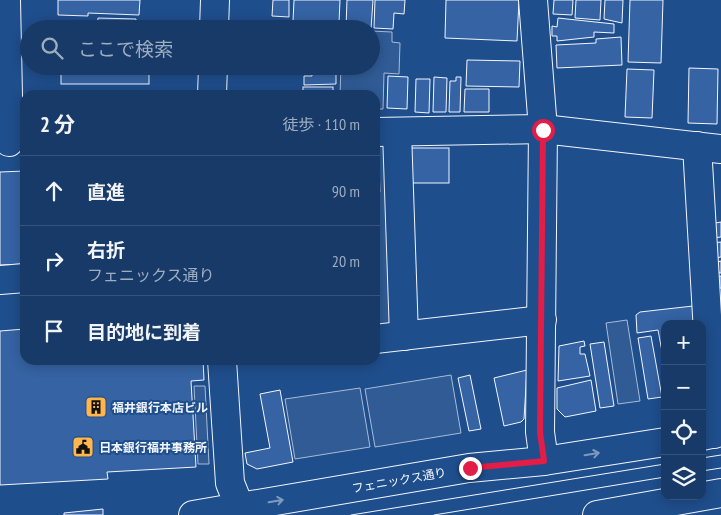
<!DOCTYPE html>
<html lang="ja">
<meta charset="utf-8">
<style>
body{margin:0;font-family:"PT Sans Narrow","Noto Sans JP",sans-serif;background:#244571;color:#f1f3f6}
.controls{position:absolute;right:15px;bottom:15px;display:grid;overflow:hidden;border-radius:10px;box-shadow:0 2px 12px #0003}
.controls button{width:45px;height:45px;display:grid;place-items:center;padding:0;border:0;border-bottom:1px solid #36547d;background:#173a69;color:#f1f3f6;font:25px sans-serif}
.stop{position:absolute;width:15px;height:15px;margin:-11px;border:4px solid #e11d48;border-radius:50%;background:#fff}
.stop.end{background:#e11d48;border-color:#fff;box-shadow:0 1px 5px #0008}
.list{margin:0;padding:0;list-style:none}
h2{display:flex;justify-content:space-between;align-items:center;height:65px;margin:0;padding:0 20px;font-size:21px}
h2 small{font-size:16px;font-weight:400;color:#9eadc0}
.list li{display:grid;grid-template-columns:32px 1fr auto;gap:15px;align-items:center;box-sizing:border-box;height:70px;padding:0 20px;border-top:1px solid #36547d}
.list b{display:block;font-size:19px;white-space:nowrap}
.list p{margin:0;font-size:16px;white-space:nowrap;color:#9eadc0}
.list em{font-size:16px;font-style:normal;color:#9eadc0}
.icon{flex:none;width:28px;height:28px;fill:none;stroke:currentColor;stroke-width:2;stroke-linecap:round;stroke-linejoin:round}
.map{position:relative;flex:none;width:721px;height:515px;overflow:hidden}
.search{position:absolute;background:#173a69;box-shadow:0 2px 12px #0003;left:20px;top:20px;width:360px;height:55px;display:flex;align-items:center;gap:12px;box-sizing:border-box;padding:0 18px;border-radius:28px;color:#9eadc0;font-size:19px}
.panel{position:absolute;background:#173a69;box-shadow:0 2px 12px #0003;left:20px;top:90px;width:360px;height:275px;border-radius:15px}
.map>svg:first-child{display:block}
</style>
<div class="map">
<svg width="721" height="515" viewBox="0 0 721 515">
<rect width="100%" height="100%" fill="#1f4e8c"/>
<g fill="#305b95" stroke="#a8bbd7">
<path d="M 371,31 L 392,32 L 392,42 L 400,43 L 399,74 L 384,73 L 383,109 L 375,109 L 375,95 L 340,95 L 341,66 L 371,66 Z"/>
<path d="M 389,145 L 395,330 L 375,331 L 375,193 L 380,192 L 378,146 Z"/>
<path d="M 627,320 L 640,401 L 618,404 L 606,323 Z"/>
<path d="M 451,375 L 461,433 L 375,447 L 365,389 Z"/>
<path d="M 194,386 L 205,386 L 209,464 L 198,464 Z"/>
<path d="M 360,388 L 370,447 L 295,459 L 285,399 Z"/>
</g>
<g fill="#3563a3" stroke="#f2f6ff">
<path d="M 58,0 L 140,0 L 139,15 L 88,13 L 88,16 L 58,15 Z"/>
<path d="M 273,0 L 289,0 L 289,17 L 272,16 Z"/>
<path d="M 294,0 L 340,0 L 339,23 L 293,21 Z"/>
<path d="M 347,0 L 373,0 L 371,29 L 346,27 Z"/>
<path d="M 375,0 L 405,0 L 404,14 L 394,13 L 393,29 L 374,28 Z"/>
<path d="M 446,0 L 519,0 L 517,41 L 445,38 Z"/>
<path d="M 554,0 L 573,0 L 572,15 L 553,14 Z"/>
<path d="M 576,0 L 601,0 L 600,20 L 575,18 Z"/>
<path d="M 605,0 L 623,0 L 622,23 L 604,19 Z"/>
<path d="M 630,0 L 663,0 L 661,63 L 628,62 Z"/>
<path d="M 98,18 L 136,19 L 135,29 L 97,29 Z"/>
<path d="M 558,18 L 614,24 L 614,33 L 594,32 L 594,37 L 557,41 L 557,36 L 552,36 L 552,26 L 557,27 Z"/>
<path d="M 621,37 L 622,65 L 557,68 L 556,45 L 596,43 L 596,39 Z"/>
<path d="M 467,60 L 520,61 L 519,87 L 466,86 Z"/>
<rect x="61" y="66" width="88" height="18"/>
<path d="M 311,66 L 336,66 L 336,84 L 304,85 L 304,76 L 312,76 Z"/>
<path d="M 689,68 L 718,69 L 717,124 L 688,123 Z"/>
<path d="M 627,69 L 654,70 L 652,118 L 625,117 Z"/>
<path d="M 388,76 L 408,77 L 407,109 L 387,108 Z"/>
<path d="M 434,77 L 447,78 L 446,112 L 433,112 Z"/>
<path d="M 456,77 L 461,77 L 460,112 L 449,112 L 450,81 L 456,81 Z"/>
<path d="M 416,79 L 430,79 L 429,113 L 415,112 Z"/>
<rect x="303" y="87" width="30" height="8"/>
<path d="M 465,89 L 489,89 L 489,112 L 464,112 Z"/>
<rect x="405" y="148" width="44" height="35"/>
<path d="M 25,171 L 25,217 L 22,217 L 24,264 L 0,265 L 0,172 Z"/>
<path d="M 721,222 L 721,237 L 712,238 L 710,224 Z"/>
<path d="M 721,242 L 721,257 L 715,258 L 712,243 Z"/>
<path d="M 721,261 L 721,273 L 719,273 L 717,262 Z"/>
<path d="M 721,276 L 721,288 L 717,289 L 715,277 Z"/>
<path d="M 693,306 L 695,324 L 665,324 L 665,368 L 658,330 L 637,333 L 636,315 L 640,312 Z"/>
<path d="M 25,329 L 25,360 L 203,360 L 204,380 L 191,381 L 196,467 L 107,472 L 108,479 L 0,485 L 0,331 Z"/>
<path d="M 651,336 L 662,397 L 648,399 L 638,338 Z"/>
<path d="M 584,341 L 585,346 L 580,347 L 580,354 L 585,354 L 590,376 L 558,381 L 559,346 Z"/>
<path d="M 604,342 L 614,406 L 600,408 L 590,344 Z"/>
<path d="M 527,370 L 524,419 L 521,422 L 504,426 L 494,378 Z"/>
<path d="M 470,375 L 481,429 L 469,431 L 458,378 Z"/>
<path d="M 591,380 L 596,411 L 565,417 L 557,409 L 557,388 Z"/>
<path d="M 280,390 L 293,462 L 257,469 L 247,464 L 245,453 L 270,448 L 260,394 Z"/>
<path d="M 103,509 L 103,515 L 64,515 L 64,513 Z"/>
</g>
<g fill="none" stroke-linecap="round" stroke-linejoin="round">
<g stroke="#f2f6ff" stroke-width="30">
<g id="minor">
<path d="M 6,0 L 9,142"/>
<path d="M 533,0 L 543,129 L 540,432 L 544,461"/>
<path d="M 214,29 L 215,0"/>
<path d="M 212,95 L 213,66"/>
<path d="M 375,132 L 543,129 L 721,149"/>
<path d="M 397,132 L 404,336"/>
<path d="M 697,146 L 714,434"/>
<path d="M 0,280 L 25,278"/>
<path d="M 375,339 L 542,320"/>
<path d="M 222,360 L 230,483 L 243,515"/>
</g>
</g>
<g stroke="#f2f6ff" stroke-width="30">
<g id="major">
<path d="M 702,436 L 721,432"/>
<path d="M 193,515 L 469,468 L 544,461 L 665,442"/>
<path d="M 597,515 L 721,493"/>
</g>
</g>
<use href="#minor" stroke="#1f4e8c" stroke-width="28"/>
<use href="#major" stroke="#1f4e8c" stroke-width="28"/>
<g stroke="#f2f6ff" stroke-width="1">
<path d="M 702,458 L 721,455"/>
<path d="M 702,471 L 721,468"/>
<path d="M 351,515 L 665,464"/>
<path d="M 434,515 L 665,477"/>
</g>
</g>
<defs><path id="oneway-shaft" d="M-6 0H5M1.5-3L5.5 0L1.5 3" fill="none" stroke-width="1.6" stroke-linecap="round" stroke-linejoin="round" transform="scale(1.25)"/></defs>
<g stroke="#7e9ac0">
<use href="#oneway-shaft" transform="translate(592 454) rotate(-9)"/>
<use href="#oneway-shaft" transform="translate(276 501) rotate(-10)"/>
</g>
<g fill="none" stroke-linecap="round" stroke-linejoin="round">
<path stroke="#e11d48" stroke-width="6" d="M 470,468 L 544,461 L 540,432 L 543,130"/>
</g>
<defs>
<g id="building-square" transform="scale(1.125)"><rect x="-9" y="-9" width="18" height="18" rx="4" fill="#ffb74d" stroke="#1f4e8c"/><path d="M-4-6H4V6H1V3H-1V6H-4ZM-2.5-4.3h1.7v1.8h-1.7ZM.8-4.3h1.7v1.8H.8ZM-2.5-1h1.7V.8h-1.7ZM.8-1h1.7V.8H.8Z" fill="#111"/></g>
<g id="civic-square" transform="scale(1.125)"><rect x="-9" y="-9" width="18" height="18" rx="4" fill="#ffb74d" stroke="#1f4e8c"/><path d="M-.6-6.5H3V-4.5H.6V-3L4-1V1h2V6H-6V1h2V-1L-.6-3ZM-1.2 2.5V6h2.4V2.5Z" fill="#111"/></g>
</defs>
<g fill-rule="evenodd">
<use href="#building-square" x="96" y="407"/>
<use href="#civic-square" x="83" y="447"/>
</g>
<g text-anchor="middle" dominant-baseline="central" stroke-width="4" stroke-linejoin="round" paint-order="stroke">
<g font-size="12" font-weight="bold" fill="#f2f6ff" stroke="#1f4e8c" text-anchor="start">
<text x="112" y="407">福井銀行本店ビル</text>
<text x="99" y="447">日本銀行福井事務所</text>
</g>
<g font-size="12" fill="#f2f6ff" stroke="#1f4e8c">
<text transform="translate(399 480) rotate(-10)">フェニックス通り</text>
</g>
</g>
</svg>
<div class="controls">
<button>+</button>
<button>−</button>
<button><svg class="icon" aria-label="locate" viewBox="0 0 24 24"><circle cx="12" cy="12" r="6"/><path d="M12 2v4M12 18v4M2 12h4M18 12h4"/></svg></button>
<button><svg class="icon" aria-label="layers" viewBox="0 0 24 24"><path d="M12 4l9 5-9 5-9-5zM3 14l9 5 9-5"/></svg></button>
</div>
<div class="stop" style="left:543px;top:130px"></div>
<div class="stop end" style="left:470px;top:468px"></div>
<div class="search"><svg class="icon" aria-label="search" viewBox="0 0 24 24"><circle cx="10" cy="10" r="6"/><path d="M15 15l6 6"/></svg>ここで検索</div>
<section class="panel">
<h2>2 分<small>徒歩 · 110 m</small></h2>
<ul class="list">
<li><svg class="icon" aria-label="ahead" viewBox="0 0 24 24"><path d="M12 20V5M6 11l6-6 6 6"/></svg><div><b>直進</b></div><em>90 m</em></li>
<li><svg class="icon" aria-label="right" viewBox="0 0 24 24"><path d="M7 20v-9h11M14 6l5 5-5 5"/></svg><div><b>右折</b><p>フェニックス通り</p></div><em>20 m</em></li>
<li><svg class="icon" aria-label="arrive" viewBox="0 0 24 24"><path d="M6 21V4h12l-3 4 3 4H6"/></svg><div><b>目的地に到着</b></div></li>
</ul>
</section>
</div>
